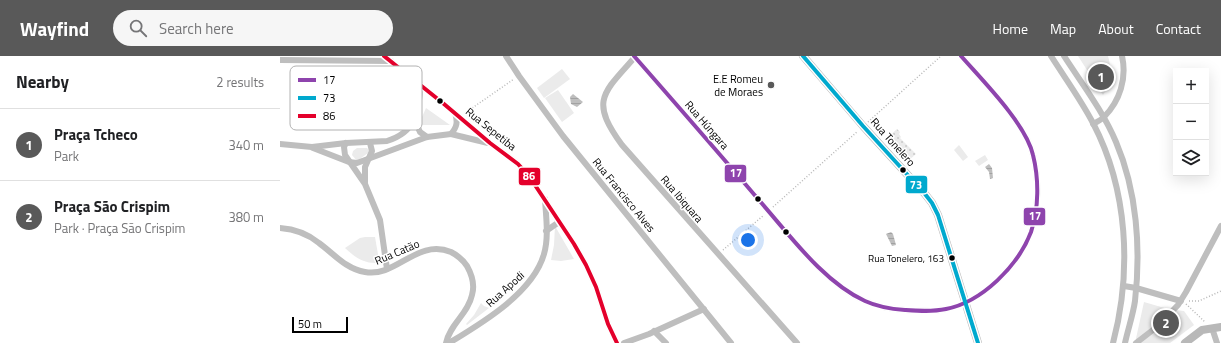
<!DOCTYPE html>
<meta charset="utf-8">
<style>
body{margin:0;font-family:"Titillium Web",sans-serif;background:#f6f6f6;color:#202124}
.controls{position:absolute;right:12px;top:12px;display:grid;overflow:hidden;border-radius:0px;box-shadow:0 4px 16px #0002}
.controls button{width:36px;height:36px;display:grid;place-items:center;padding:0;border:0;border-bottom:1px solid #e0e0e0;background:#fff;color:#202124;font:20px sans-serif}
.scale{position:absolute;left:12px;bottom:10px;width:56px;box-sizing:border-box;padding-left:4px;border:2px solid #000;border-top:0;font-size:11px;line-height:14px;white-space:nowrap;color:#000;-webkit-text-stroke:3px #fff;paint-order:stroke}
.you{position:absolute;left:468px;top:184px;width:14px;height:14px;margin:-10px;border:3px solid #fff;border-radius:50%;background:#1a73e8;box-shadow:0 0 0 6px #1a73e833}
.badge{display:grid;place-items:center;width:26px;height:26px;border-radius:50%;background:#595959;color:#fff;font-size:13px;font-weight:700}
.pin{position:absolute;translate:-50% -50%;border:2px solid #fff;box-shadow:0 1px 4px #0006}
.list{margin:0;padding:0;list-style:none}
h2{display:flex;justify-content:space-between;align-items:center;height:52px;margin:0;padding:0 16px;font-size:17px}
h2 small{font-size:13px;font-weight:400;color:#757577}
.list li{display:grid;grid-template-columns:26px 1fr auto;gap:12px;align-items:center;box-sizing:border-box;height:72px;padding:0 16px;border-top:1px solid #e0e0e0}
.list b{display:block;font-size:15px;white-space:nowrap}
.list p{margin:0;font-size:13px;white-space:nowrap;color:#757577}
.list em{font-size:13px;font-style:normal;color:#757577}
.icon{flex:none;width:22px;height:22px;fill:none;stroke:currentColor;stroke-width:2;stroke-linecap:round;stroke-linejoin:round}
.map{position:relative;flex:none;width:941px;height:287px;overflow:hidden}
header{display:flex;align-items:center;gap:24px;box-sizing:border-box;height:56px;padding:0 20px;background:#595959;color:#fff}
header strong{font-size:19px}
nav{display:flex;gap:22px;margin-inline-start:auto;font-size:14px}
.search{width:280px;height:36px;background:#f6f6f6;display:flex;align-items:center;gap:10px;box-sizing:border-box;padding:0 14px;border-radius:22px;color:#757577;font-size:15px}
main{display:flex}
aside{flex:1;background:#fff}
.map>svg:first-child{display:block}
</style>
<header>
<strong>Wayfind</strong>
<div class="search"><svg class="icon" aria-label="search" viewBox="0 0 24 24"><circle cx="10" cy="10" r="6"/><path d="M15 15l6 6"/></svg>Search here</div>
<nav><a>Home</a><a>Map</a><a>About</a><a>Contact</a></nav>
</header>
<main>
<aside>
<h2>Nearby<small>2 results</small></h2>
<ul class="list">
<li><span class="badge">1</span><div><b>Praça Tcheco</b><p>Park</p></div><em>340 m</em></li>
<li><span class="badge">2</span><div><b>Praça São Crispim</b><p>Park · Praça São Crispim</p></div><em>380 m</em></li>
</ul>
</aside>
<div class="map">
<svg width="941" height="287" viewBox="0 0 941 287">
<defs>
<pattern id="garden-dots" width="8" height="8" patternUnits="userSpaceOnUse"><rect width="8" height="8" fill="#ebebeb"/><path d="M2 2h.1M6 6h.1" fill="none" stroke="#c8c8c8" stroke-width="1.8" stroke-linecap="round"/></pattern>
<pattern id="water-rules" width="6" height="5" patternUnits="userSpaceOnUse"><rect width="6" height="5" fill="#bebebe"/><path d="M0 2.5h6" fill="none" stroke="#a2a2a2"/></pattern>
</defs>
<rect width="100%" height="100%" fill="#fff"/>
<g fill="#ebebeb">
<path d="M 798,0 L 828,0 C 832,14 832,26 823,39 Z"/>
<path d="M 282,13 L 290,23 L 264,42 L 257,32 Z"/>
<path d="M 278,34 L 294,57 L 282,66 L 265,42 Z"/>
<path d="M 146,52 L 170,69 L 142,69 L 142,61 Z"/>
<path d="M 679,89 L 688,101 L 683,105 L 674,94 Z"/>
<path d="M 77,92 L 87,92 L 89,94 L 88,97 L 77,105 L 72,99 L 73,95 Z"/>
<path d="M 705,99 L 708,104 L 699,110 L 695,105 Z"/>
<path d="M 275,170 L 294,203 L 281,205 L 271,204 L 274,189 Z"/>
<path d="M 85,181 L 95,181 L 99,204 L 96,207 C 82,207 75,201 65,192 L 80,182 Z"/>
<path d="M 864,246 L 888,253 L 904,255 L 914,269 L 890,287 L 855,287 Z"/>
<path d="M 201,247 L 204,250 L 209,252 L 187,269 L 186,268 L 194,259 Z"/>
</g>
<path fill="url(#garden-dots)" d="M 617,73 L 620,76 L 619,78 L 621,81 L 620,82 L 636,98 L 628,105 L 607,82 Z"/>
<g fill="url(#water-rules)">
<path d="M 293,38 L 303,46 L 297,51 L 291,48 L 290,41 Z"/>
<path d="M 709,108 L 712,112 L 713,122 L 710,123 L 709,116 L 705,111 Z"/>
<path d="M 611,176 L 613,178 L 616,189 L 612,190 L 606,178 Z"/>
</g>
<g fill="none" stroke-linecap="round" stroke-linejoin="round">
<g stroke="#b9b9b9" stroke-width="1.5" stroke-dasharray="1 2" stroke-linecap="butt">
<path d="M 185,57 L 234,23"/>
<path d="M 588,66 L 661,0"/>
<path d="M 493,151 L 578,75"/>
<path d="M 443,194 L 484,159"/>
<path d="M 909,245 L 919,245 L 941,235"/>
<path d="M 906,248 L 925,266"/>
</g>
<g stroke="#bebebe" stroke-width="6">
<path d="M 104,0 L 164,48 L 210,87 L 238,108 L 249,120 L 294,188 L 306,209 L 316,231 L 328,268 L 337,287"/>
<path d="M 226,0 L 239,20 L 283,80 L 451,287"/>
<path d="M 354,0 C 396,48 437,95 478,143 C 509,178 543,226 585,245 C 598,251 611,253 625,254 C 639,255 652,256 666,253 C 702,246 738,210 751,176 C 759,152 759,123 753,99 C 746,68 703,25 681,0"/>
<path d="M 771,0 C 785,22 801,44 813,67 C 848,134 852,215 833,287"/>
<path d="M 784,0 C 802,28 823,55 836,86 C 857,135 861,193 855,245 C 853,259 848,273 845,287"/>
<path d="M 355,1 C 322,38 310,45 342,89 L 517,287"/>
<path d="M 0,4 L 111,5"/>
<path d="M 135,65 L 140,76 L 147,81"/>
<path d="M 813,68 C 817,66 821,64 824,61 C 840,45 847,22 842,0"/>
<path d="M 171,78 L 208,87"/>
<path d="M 66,87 L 64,91 L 65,99 L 85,128 L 100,164 L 107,213"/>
<path d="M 0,88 L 32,91 L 66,87 L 107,85 C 136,76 140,55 140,28"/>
<path d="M 33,92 L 69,106 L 77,107 L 147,81 L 171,78 C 177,71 178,66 175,57"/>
<path d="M 85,126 L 85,111 L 92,95 L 90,87"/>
<path d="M 0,172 C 14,173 28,178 39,187 C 54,198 66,213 85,216 C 116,222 137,182 171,196 C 177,199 183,204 187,210 C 192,219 195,229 192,239 C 188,258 170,268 166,287"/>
<path d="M 266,175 L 279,166"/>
<path d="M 844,230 L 856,232 L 901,245"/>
<path d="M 932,272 L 937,287"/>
<path d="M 374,275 L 386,287"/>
<path d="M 169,287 C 202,267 253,237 264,198 C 269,181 266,161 265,143"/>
<path d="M 344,287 L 369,278 L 424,253"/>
<path d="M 856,287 L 878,270 L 898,249 L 906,236 L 941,170"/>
</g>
<g stroke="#b8b8b8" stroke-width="8">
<path d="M 523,0 L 583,70 L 645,138 L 652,147 L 658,159 L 698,287"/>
<path d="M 905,287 L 922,274 L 941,271"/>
</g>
<g stroke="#fff" stroke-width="7">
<path id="bus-1" d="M 354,0 C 396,48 437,95 478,143 C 509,178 543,226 585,245 C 598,251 611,253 625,254 C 639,255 652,256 666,253 C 702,246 738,210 751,176 C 759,152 759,123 753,99 C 746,68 703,25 681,0"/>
</g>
<g stroke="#fff" stroke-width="7">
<path id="bus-2" d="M 523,0 L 583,70 L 645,138 L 652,147 L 658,159 L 698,287"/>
</g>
<g stroke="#fff" stroke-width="7">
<path id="bus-3" d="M 104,0 L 164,48 L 210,87 L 238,108 L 249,120 L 294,188 L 306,209 L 316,231 L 328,268 L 337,287"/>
</g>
<use href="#bus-1" stroke="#8e44ad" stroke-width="4"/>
<use href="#bus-2" stroke="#00a9ce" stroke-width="4"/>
<use href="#bus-3" stroke="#e4002b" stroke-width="4"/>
</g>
<circle fill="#595959" stroke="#fff" stroke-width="1.5" cx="491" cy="29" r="4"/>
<g fill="#000" stroke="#fff" stroke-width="1.5">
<circle cx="160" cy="45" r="3.5"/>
<circle cx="623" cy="114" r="3.5"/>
<circle cx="478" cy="143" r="3.5"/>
<circle cx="506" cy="176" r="3.5"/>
<circle cx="672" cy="202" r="3.5"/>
</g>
<g text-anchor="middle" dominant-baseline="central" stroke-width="3" stroke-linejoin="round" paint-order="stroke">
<g font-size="10" fill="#000" stroke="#fff" text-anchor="end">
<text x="664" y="202">Rua Tonelero, 163</text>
</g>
<g font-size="11" fill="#000" stroke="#fff" text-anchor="end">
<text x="483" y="23">E.E Romeu<tspan x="483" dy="13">de Moraes</tspan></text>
</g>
<g font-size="11" fill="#000" stroke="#fff">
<text transform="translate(427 69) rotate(49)">Rua Húngara</text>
<text transform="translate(211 73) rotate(39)">Rua Sepetiba</text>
<text transform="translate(613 86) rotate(48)">Rua Tonelero</text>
<text transform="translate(344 139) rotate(51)">Rua Francisco Alves</text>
<text transform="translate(402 143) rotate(49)">Rua Ibiquara</text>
<text transform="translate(117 196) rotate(-23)">Rua Catão</text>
<text transform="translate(225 233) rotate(-42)">Rua Apodi</text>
</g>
</g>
<rect x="10" y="10" width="132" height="64" rx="6" fill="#fff" stroke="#b2b2b2" stroke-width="1"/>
<rect x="18" y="22" width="18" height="4" fill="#8e44ad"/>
<rect x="18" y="40" width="18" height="4" fill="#00a9ce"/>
<rect x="18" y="58" width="18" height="4" fill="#e4002b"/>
<g font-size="11" fill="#000">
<text x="43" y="28">17</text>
<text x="43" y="46">73</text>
<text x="43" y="64">86</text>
</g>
<g stroke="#fff" stroke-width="1.5">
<rect x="444" y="108" width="23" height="19" rx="4" fill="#8e44ad"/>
<rect x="238" y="111" width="23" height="19" rx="4" fill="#e4002b"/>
<rect x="625" y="119" width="23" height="19" rx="4" fill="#00a9ce"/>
<rect x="743" y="151" width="23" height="19" rx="4" fill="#8e44ad"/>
</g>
<g font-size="11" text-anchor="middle" font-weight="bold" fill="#fff">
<text x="456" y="121">17</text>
<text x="249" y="124">86</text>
<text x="636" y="133">73</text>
<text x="755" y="164">17</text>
</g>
</svg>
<div class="controls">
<button>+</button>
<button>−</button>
<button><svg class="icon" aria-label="layers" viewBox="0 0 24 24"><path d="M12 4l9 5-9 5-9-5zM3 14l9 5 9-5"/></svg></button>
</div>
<div class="scale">50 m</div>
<div class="you"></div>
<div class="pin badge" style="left:821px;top:21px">1</div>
<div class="pin badge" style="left:886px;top:267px">2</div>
</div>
</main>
